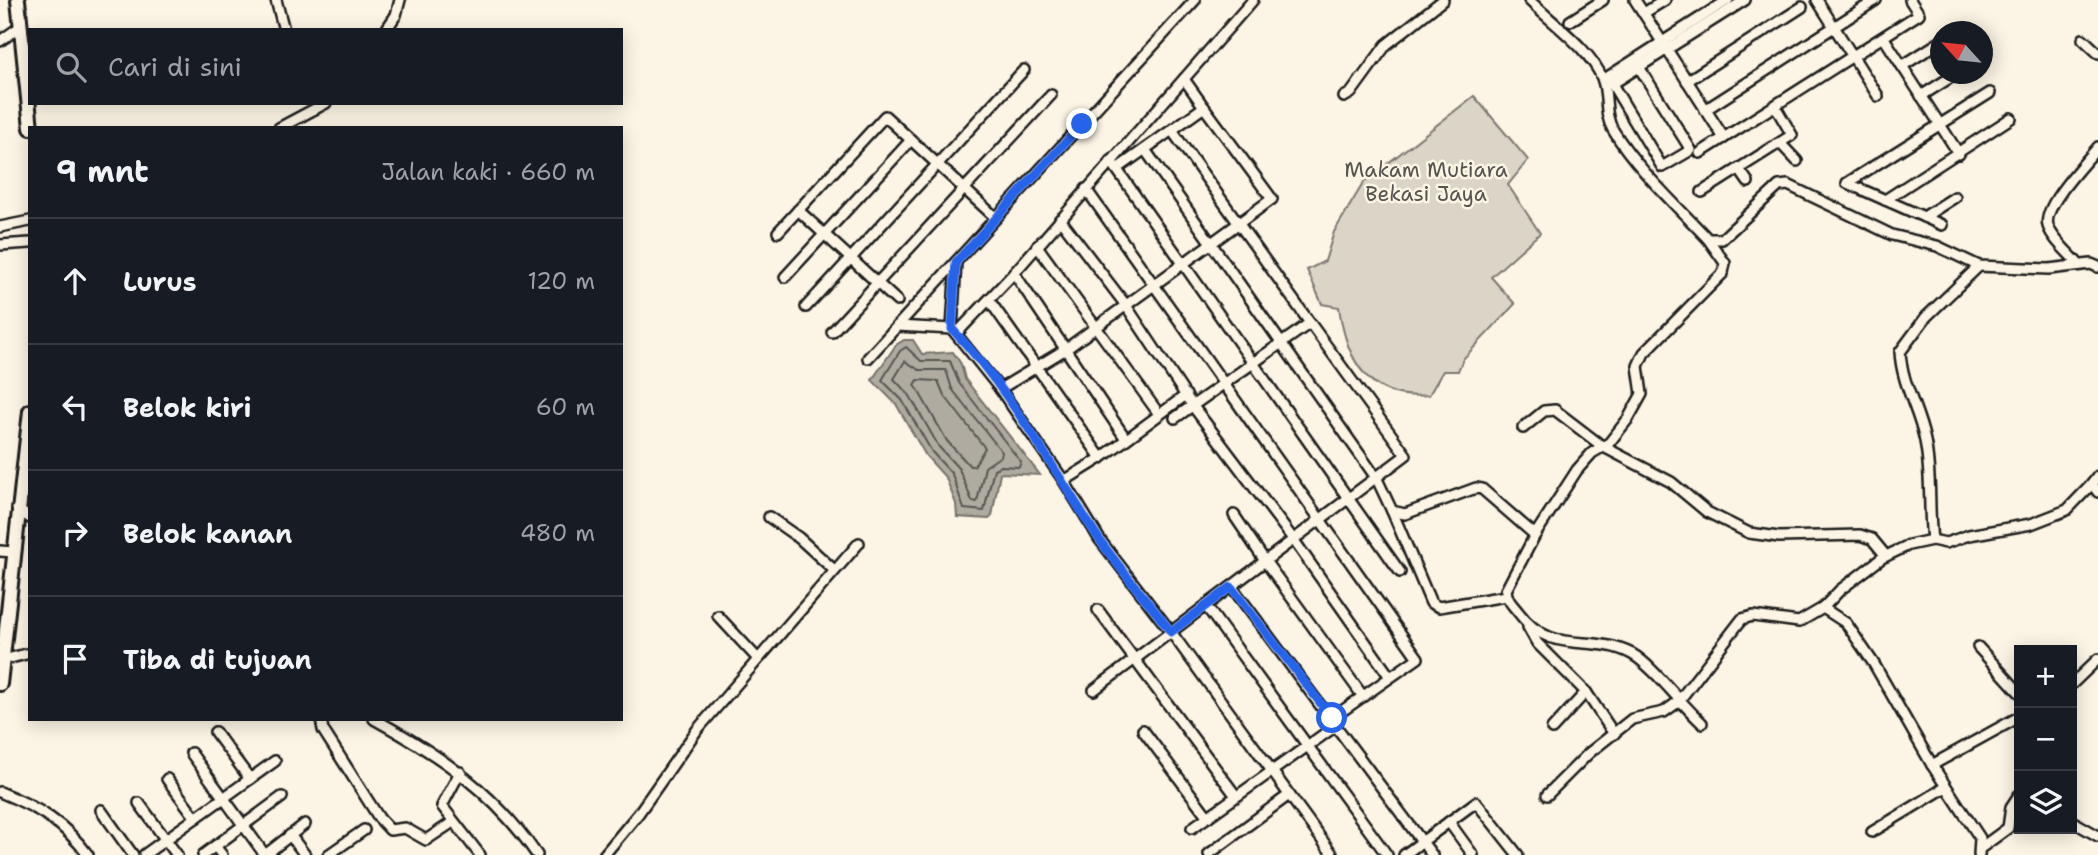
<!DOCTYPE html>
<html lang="id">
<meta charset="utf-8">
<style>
body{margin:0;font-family:"Shantell Sans",sans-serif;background:#20242c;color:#f1f3f6}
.controls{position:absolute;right:21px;bottom:21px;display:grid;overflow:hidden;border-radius:0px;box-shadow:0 4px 18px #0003}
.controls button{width:63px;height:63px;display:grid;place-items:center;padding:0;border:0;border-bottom:2px solid #363941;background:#171b24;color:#f1f3f6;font:35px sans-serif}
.compass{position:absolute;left:1930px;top:21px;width:63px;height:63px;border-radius:50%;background:#171b24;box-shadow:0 4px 18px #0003;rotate:297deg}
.stop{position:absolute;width:21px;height:21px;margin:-16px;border:5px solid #2563eb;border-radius:50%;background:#fff}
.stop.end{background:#2563eb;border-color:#fff;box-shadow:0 2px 7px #0008}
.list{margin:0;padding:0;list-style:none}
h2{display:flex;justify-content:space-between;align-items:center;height:91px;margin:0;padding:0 28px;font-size:30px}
h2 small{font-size:23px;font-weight:400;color:#9ea1a6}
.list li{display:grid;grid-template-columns:46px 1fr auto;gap:21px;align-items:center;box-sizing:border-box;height:126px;padding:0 28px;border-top:2px solid #363941}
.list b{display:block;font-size:26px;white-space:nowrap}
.list em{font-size:23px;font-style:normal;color:#9ea1a6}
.icon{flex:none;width:38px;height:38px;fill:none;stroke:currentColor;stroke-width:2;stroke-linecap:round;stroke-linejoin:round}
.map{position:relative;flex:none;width:2098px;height:855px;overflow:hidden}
.search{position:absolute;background:#171b24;box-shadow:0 4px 18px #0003;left:28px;top:28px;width:595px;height:77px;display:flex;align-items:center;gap:18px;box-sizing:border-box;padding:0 24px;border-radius:0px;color:#9ea1a6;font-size:26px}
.panel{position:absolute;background:#171b24;box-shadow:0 4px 18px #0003;left:28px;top:126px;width:595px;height:595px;border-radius:0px}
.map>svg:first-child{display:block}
</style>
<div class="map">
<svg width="2098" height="855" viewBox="0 0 2098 855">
<rect width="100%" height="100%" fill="#fcf5e5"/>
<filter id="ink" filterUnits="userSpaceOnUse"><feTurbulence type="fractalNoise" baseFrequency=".0143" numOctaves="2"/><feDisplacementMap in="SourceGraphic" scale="14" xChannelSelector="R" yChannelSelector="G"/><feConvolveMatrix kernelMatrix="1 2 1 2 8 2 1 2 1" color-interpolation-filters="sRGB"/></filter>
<g filter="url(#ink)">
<path fill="#dbd5c8" stroke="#7c7872" stroke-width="2" d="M 1474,96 L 1528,160 L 1508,185 L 1540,233 L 1491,277 L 1515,304 L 1463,359 L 1458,371 L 1443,371 L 1429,395 C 1369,402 1346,360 1339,307 L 1322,304 L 1307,270 L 1325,261 L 1334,232 L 1364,182 Z"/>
<path fill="#b0aba1" stroke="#75726c" stroke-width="2" d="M 904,340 L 913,340 L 922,354 L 953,352 L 961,364 L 965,379 L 1040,475 L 1000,473 L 992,516 L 989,519 L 957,517 L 956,504 L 946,478 L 926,456 L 896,404 L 872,380 L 896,345 Z"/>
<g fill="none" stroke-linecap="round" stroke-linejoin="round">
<g stroke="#575551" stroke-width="2">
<path d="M 906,347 L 921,361 L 950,361 L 959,383 L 1021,462 L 1019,467 L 1001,466 L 994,469 L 984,511 L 964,509 L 952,474 L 932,452 L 902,400 L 882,380 L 900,351 Z"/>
<path d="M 905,361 L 919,370 L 946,370 L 952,389 L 1002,452 L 1001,456 L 985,467 L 977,502 L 972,501 L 959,469 L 939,447 L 910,396 L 894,379 Z"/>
<path d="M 918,380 L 938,381 L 944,395 L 985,448 L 974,466 L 970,466 L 947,441 L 915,385 Z"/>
</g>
<g stroke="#1c1c1c" stroke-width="14">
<g id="street">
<path d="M 276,0 L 284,30"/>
<path d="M 1529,0 C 1551,22 1591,50 1602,78 C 1609,95 1603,113 1613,130 C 1636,168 1677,206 1708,239 L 1722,239 L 1779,186 L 1788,185 L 1892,235 L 1937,246 L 1979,266 L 2049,269 L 2091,264 L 2098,267"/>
<path d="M 1635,0 L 1724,138"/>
<path d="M 1817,0 L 1878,96"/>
<path d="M 1644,13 L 1665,0"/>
<path d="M 1570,21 L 1603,0"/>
<path d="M 386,30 L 396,15 L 400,0"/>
<path d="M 1884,38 L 1959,154"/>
<path d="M 2083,39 L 2098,53"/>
<path d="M 0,41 L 20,27"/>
<path d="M 1902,66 L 1940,42"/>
<path d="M 1639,67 L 1691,150 L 1662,167 L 1612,84 L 1745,0"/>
<path d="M 1184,79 L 1204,107"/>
<path d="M 1603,80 L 1728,0"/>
<path d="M 1687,81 L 1802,7"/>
<path d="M 1921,96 L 1956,74"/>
<path d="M 1344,97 L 1351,93 L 1386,45 L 1443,0"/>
<path d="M 1705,110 L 1876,0"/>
<path d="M 279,128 L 326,103"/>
<path d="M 1173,132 L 1310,323"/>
<path d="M 1780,143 L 1797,161"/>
<path d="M 1146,151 L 1377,479 L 1392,511 L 1405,514 L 1476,488 L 1482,489 L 1535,535"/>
<path d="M 1700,153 L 1919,14 L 1910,0"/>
<path d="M 1111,161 L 1400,572"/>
<path d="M 1739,169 L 1748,182"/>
<path d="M 1086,189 L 1418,658 L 1332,718"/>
<path d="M 1702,192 L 1792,135 L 1775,106"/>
<path d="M 1885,200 L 2011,118"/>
<path d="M 798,210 L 897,301"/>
<path d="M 1924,217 L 1955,197"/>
<path d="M 1060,219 L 1125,304 L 1192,405 L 1293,539 L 1390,677"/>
<path d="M 1942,225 L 1847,183 L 1990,93"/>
<path d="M 0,227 L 30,221"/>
<path d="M 778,232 L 885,116 L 996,218"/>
<path d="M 0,245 L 30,243"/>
<path d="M 1037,246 L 1159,414"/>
<path d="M 2079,265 C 2070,254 2052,239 2048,226 C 2042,206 2086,162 2098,147"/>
<path d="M 1014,273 L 1126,439"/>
<path d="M 785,277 L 911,140"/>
<path d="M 989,300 L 1101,458"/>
<path d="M 806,307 L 1024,70"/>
<path d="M 897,326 L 952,329 L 956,262"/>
<path d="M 952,329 L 1000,389 L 1064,481 L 1100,540 L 1171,632 L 1333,855"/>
<path d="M 832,332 L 1051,95"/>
<path d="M 956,334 L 1014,273 L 1253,0"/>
<path d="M 868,358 L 1195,0"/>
<path d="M 1000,389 L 1066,349 L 1272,199 L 1204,107 L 1117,169"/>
<path d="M 1175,418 L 1310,323 L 1406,455 L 1265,561 L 1234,515"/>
<path d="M 1523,428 L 1544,411 L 1555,410 L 1602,446 L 1671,482 L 1707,512 L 1749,533 L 1779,537 L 1860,535 L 1872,539 L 1886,556"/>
<path d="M 2098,476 L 2092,484 L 2098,492"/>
<path d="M 1064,481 L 1101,458 L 1186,395"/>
<path d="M 17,509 L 30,518"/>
<path d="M 1392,511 L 1431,603 L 1439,607 L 1506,596"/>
<path d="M 769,517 L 799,538 L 833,569"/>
<path d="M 1932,540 C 1928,507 1932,475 1925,441 C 1919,410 1902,385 1900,352 L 1926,317 L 1979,266"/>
<path d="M 0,551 L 13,552"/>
<path d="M 1232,587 L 1432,855"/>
<path d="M 1206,606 L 1387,855"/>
<path d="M 1823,608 L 1840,590 L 1882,558 L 1909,545 L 1932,540 L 1946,543 L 1969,535 L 2031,524 L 2067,510 L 2092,484"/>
<path d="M 1098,610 L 1236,796"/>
<path d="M 718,616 L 758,659"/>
<path d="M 1528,627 L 1537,643 L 1586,692 L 1614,734"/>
<path d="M 1978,647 L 2019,692"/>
<path d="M 3,660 L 30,653"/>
<path d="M 2072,684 L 2098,659"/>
<path d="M 1094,690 L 1265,561 L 1362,695"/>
<path d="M 321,719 L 323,730 L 379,818 L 390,830 L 405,828 L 426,840 L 453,822"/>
<path d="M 374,719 C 440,755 495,793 537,855"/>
<path d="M 1702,723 C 1682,705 1652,665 1632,654 C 1590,632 1553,658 1519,613 C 1513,605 1507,601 1506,590 L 1535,535 L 1577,470 L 1592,453 L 1609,443 L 1628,419 L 1642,394 L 1638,366 L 1644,353 L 1723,273 L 1725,263 L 1708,239"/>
<path d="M 1552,729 L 1586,692"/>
<path d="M 1143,730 L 1208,817"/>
<path d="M 215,732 L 250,779"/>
<path d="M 191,753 L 265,855"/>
<path d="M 1932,765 L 2019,717"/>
<path d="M 460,772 L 442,806 L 480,855"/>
<path d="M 167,779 L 196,818"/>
<path d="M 0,792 C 37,807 65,823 88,855"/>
<path d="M 1547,795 L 1589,753 L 1632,719 L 1664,712 L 1678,702 L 1742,619 L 1753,616 L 1799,622 L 1823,608 L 1846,623 L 1874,664 L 1932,765 L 1980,838 L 1979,855"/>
<path d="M 139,803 L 177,855"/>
<path d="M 101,810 L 133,855"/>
<path d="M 2072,821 L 2098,836"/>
<path d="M 1449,822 L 1473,855"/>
<path d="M 1192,828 L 1337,725"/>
<path d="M 1872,832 L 1946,787"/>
<path d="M 290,835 L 305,855"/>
<path d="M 215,846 L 222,855"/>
<path d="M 1982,847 L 2008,828 L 2011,807 L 2019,795"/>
<path d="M 1209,854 L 1289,795"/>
<path d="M 144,855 L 275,761"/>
<path d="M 203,855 L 282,797"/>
<path d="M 265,855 L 305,824"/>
<path d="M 328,855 L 364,830"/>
<path d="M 604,855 L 638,814 L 697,730 L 859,543"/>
<path d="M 1404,855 L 1476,802 L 1518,855"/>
</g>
</g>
<g stroke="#1c1c1c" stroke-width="18">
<g id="secondary">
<path d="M 18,0 L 31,128"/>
<path d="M 0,684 L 30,411"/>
</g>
</g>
<use href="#street" stroke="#fcf5e5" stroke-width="9"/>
<use href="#secondary" stroke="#fcf5e5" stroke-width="12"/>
</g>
</g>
<g fill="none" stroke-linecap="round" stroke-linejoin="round" filter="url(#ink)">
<path stroke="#2563eb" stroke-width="9" d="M 1082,124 L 956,262 L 952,329 C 1011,391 1052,468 1099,539 C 1121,571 1148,601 1171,632 L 1231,587 L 1332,718"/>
</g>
<g text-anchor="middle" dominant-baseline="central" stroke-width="5" stroke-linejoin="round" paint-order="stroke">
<g font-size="21" fill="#555450" stroke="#fcf5e5">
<text x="1426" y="170">Makam Mutiara<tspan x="1426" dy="24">Bekasi Jaya</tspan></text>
</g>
</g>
</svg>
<div class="controls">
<button>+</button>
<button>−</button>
<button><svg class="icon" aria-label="layers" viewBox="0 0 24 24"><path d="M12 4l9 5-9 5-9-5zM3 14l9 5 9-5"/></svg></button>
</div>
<svg class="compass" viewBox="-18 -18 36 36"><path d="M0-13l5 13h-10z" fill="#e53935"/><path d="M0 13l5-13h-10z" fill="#9ea1a6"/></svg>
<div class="stop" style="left:1332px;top:718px"></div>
<div class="stop end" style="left:1082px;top:124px"></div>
<div class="search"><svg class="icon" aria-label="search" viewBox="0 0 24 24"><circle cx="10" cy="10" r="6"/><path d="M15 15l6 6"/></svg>Cari di sini</div>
<section class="panel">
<h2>9 mnt<small>Jalan kaki · 660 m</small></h2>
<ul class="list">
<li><svg class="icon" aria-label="ahead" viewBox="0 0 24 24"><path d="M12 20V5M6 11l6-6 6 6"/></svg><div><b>Lurus</b></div><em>120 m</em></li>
<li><svg class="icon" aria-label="left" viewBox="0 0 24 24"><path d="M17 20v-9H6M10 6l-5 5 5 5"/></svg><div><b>Belok kiri</b></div><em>60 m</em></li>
<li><svg class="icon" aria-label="right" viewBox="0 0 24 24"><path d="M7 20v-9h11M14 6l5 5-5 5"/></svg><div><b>Belok kanan</b></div><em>480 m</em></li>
<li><svg class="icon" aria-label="arrive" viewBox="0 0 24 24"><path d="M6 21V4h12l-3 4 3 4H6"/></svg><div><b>Tiba di tujuan</b></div></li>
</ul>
</section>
</div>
